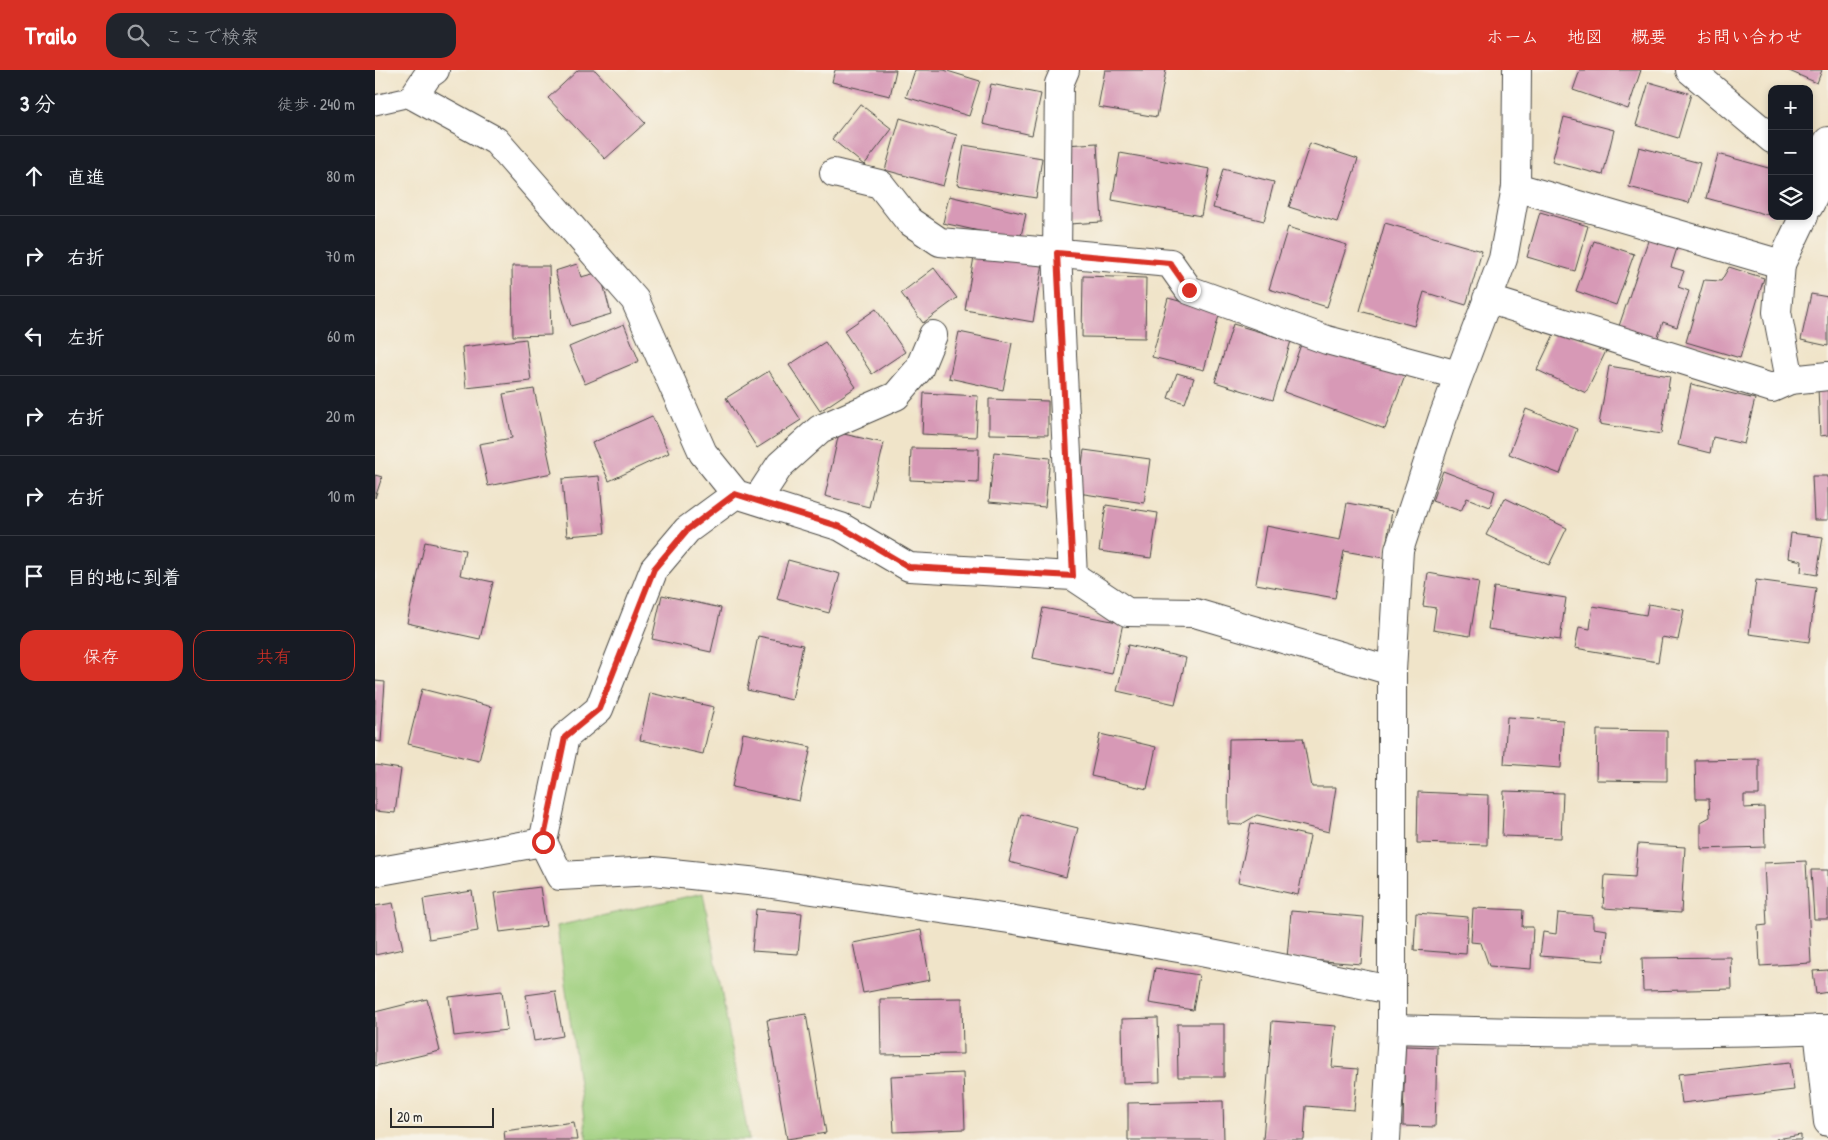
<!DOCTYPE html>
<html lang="ja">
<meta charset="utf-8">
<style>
body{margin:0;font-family:"Patrick Hand","Klee One",sans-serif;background:#20242c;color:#f1f3f6}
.controls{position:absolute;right:15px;top:15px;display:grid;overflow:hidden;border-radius:10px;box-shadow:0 2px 8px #0003}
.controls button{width:45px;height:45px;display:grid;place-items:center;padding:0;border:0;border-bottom:1px solid #363941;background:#171b24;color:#f1f3f6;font:25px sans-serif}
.scale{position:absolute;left:15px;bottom:12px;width:104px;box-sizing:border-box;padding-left:5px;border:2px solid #2b2b2b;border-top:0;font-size:14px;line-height:18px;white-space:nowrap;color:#2b2b2b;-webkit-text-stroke:4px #f7f3e8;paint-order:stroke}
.stop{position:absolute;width:15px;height:15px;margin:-11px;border:4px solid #d93025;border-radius:50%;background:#fff}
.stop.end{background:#d93025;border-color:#fff;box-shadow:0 1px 5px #0008}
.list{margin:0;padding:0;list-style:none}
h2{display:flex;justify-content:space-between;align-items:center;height:65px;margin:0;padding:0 20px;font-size:21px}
h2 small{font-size:16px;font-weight:400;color:#9ea1a6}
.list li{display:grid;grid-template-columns:32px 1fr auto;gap:15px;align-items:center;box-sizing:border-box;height:80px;padding:0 20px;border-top:1px solid #363941}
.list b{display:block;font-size:19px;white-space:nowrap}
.list em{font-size:16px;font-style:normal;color:#9ea1a6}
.actions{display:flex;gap:10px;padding:15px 20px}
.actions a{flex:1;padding:11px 0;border:1px solid #d93025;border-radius:15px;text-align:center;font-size:18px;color:#d93025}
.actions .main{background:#d93025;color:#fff}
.icon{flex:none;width:28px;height:28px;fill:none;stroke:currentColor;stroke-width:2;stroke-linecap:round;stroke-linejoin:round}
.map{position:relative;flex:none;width:1453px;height:1070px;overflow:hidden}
header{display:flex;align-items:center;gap:30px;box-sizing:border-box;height:70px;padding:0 25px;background:#d93025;color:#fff}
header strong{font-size:24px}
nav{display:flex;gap:28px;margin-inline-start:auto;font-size:18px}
.search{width:350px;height:45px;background:#20242c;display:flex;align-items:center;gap:12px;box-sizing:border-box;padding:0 18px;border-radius:15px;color:#9ea1a6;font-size:19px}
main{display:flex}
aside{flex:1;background:#171b24}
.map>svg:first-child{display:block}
</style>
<header>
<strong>Trailo</strong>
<div class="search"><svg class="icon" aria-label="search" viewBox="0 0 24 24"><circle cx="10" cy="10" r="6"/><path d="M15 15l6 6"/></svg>ここで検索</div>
<nav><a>ホーム</a><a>地図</a><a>概要</a><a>お問い合わせ</a></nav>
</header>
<main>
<aside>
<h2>3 分<small>徒歩 · 240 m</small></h2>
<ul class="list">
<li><svg class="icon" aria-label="ahead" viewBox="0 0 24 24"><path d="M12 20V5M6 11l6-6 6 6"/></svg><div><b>直進</b></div><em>80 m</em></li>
<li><svg class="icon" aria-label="right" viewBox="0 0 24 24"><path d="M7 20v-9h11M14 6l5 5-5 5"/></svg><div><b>右折</b></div><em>70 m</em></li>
<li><svg class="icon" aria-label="left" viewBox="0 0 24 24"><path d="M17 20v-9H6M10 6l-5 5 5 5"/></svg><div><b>左折</b></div><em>60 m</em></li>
<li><svg class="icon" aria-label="right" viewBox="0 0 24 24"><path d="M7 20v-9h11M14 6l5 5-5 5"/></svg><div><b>右折</b></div><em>20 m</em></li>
<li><svg class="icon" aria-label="right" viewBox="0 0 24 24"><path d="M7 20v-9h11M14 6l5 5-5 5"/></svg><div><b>右折</b></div><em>10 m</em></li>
<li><svg class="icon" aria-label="arrive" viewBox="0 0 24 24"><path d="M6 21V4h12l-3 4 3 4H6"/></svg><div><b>目的地に到着</b></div></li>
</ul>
<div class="actions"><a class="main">保存</a><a>共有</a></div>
</aside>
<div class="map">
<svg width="1453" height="1070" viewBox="0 0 1453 1070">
<rect width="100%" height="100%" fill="#f7f3e8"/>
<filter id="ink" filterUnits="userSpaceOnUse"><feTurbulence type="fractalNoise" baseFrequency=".02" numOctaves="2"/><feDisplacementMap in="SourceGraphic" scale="10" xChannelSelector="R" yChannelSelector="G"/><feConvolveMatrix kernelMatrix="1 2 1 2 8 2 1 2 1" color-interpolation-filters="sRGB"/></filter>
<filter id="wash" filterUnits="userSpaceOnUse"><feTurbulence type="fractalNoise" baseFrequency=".0096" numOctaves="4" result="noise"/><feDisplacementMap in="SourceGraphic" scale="20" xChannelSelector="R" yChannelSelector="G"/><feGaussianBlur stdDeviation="1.12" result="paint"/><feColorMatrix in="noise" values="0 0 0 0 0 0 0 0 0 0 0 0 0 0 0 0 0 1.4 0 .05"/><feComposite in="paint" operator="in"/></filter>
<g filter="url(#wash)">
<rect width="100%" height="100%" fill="#f0e4c9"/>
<path fill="#9fcf7e" stroke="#657d54" d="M 328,823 L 374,1070 L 212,1070 L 182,856 Z"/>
<g id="blocks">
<g fill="#d799b6">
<path d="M 203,0 L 220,0 L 270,53 L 230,89 L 173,28 Z"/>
<path d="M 460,0 L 521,0 L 515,26 L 457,12 Z"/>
<path d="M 540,0 L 569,0 L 605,11 L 594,46 L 531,27 Z"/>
<path d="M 730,0 L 791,0 L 782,47 L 723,37 Z"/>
<path d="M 1205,0 L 1266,0 L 1253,39 L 1198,20 Z"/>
<path d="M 1412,0 L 1447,0 L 1442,13 Z"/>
<path d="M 1274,12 L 1316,24 L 1303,68 L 1261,55 Z"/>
<path d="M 616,14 L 666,24 L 657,65 L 608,54 Z"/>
<path d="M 485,34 L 517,59 L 489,95 L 457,69 Z"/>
<path d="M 1189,47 L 1239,60 L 1228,105 L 1177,92 Z"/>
<path d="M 525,48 L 582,65 L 568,116 L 510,100 Z"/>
<path d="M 722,73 L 727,152 L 694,154 L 690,75 Z"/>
<path d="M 935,73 L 983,89 L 962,152 L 914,137 Z"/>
<path d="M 589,75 L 667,88 L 661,128 L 582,115 Z"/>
<path d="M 1264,77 L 1325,93 L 1314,133 L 1254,117 Z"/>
<path d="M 745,83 L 835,99 L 826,146 L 737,130 Z"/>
<path d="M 1343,84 L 1397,99 L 1397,146 L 1331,128 Z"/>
<path d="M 848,99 L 899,112 L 889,151 L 838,138 Z"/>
<path d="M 574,126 L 651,144 L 645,170 L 568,153 Z"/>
<path d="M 1165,142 L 1213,156 L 1200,201 L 1152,187 Z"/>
<path d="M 1010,153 L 1107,181 L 1091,235 L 1049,222 L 1039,256 L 985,241 Z"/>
<path d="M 913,157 L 972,175 L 952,237 L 894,219 Z"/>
<path d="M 1276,162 L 1304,172 L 1296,197 L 1309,201 L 1303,217 L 1314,221 L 1302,257 L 1288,252 L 1281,273 L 1243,259 Z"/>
<path d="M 1219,171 L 1259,184 L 1241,235 L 1201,221 Z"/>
<path d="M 600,181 L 668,193 L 658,252 L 590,240 Z"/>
<path d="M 202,194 L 206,207 L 225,202 L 236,244 L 196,256 L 180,201 Z"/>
<path d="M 137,196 L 174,196 L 176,265 L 138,266 Z"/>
<path d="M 1354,197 L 1389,208 L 1365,288 L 1311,272 L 1329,210 L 1346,211 Z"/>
<path d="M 559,198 L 582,228 L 548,253 L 526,223 Z"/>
<path d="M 708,206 L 771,208 L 770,268 L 707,267 Z"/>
<path d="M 1436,224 L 1453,227 L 1453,276 L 1426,270 Z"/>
<path d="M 793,228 L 845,242 L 829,300 L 777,287 Z"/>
<path d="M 501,239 L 530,282 L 497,304 L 469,261 Z"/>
<path d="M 249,254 L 264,291 L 210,314 L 194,277 Z"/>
<path d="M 858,254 L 916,271 L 898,330 L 840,312 Z"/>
<path d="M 1182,258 L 1231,281 L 1211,323 L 1162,300 Z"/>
<path d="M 584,262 L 637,273 L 628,320 L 574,308 Z"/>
<path d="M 151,269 L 156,311 L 91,318 L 87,277 Z"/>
<path d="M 928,269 L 1030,306 L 1010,359 L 909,322 Z"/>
<path d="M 450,272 L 481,317 L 445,341 L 414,295 Z"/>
<path d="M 1234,296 L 1295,306 L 1286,364 L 1224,354 Z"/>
<path d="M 394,301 L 426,350 L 382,378 L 351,328 Z"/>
<path d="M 802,303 L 819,308 L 810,333 L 793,328 Z"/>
<path d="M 1316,314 L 1380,329 L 1369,374 L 1338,367 L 1335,383 L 1303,375 Z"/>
<path d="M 1453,316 L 1453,365 L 1445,366 L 1443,317 Z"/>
<path d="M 159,319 L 177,403 L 113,416 L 104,374 L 137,368 L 128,324 Z"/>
<path d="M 549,323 L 603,326 L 601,367 L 547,364 Z"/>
<path d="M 614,329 L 673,331 L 673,365 L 614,364 Z"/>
<path d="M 1151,339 L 1202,359 L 1185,404 L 1134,384 Z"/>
<path d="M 277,346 L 294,383 L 234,411 L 217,373 Z"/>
<path d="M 464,363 L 509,373 L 494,437 L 450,426 Z"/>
<path d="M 536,378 L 604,379 L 603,413 L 535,410 Z"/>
<path d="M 709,380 L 775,389 L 769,433 L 703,423 Z"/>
<path d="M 619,382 L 675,388 L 670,437 L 614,432 Z"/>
<path d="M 1068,401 L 1120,421 L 1115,437 L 1092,428 L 1086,441 L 1057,431 Z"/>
<path d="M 0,405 L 7,407 L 0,428 Z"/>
<path d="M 224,406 L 230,463 L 192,466 L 187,409 Z"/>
<path d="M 1437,406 L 1453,406 L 1453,450 L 1439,450 Z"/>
<path d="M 1130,428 L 1192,458 L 1174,495 L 1111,465 Z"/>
<path d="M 972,433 L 1017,441 L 1009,488 L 969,481 L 960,528 L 881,514 L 891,456 L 965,470 Z"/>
<path d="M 731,435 L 783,443 L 776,488 L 724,481 Z"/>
<path d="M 1416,463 L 1448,467 L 1442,505 L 1426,502 L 1427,491 L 1413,488 Z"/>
<path d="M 50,472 L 90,480 L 85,505 L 118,512 L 105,569 L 32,553 Z"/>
<path d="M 413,490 L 465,504 L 454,543 L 402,529 Z"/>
<path d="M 1053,503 L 1104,512 L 1095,566 L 1058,560 L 1061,538 L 1048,536 Z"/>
<path d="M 1381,510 L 1441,518 L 1434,572 L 1374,564 Z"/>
<path d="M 1119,517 L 1191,528 L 1185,570 L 1113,559 Z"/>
<path d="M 287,525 L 346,538 L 336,582 L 277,569 Z"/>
<path d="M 1273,534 L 1309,540 L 1303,570 L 1287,567 L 1283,592 L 1200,578 L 1204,557 L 1215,559 L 1218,536 L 1271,545 Z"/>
<path d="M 668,538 L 748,553 L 737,604 L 658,588 Z"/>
<path d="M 383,566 L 428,575 L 417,630 L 372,620 Z"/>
<path d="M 753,575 L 811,588 L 800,634 L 742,621 Z"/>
<path d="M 0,611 L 10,612 L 6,672 L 0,671 Z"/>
<path d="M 47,619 L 117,637 L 104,691 L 33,674 Z"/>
<path d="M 275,623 L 339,637 L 328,684 L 265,670 Z"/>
<path d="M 1132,647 L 1188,650 L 1186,698 L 1129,694 Z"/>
<path d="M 1222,660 L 1292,661 L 1292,711 L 1221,710 Z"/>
<path d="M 368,663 L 436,677 L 424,731 L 357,717 Z"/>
<path d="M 725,664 L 781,677 L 772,719 L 716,706 Z"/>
<path d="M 928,668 L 937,717 L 961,717 L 954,762 L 882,745 L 865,755 L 853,754 L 854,669 Z"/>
<path d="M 1384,689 L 1384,725 L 1369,725 L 1369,738 L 1389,737 L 1390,777 L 1326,779 L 1326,752 L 1335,747 L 1334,729 L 1321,729 L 1320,690 Z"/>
<path d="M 0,695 L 26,699 L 20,743 L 0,741 Z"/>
<path d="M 1129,721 L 1188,723 L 1186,768 L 1127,766 Z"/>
<path d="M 1043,722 L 1113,725 L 1112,775 L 1042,773 Z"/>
<path d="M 646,744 L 703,758 L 691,807 L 634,792 Z"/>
<path d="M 876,753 L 935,766 L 923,825 L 863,812 Z"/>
<path d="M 1263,774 L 1310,777 L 1306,843 L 1228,838 L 1230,805 L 1260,807 Z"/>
<path d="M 1431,791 L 1436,893 L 1385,896 L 1383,856 L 1392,855 L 1389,793 Z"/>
<path d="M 1436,800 L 1453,800 L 1453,849 L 1439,849 Z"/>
<path d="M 165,817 L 171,856 L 125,862 L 119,823 Z"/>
<path d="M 97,821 L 103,861 L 54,869 L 48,829 Z"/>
<path d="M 18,833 L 28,879 L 0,885 L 0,836 Z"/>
<path d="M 1098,838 L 1148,840 L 1147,857 L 1158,857 L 1156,899 L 1114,896 L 1106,873 L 1096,872 Z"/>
<path d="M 381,839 L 427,843 L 423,884 L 377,881 Z"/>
<path d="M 916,841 L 989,847 L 986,894 L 912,888 Z"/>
<path d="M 1041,843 L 1093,847 L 1091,884 L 1039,880 Z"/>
<path d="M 1183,843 L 1218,846 L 1218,858 L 1232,860 L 1229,891 L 1165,886 L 1168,862 L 1181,864 Z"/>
<path d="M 546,860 L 555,910 L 488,923 L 478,873 Z"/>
<path d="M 1356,887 L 1357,919 L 1268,921 L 1267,888 Z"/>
<path d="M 780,898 L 824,905 L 818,940 L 774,933 Z"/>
<path d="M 1453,900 L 1453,922 L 1441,924 L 1438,901 Z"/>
<path d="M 127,921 L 132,960 L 79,966 L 74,927 Z"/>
<path d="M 180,921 L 188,966 L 159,971 L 151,925 Z"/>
<path d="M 587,928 L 588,984 L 506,985 L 505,929 Z"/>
<path d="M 52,929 L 65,981 L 0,996 L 0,942 Z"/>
<path d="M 431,944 L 451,1063 L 412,1069 L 392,950 Z"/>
<path d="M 783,948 L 785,1012 L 748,1013 L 747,949 Z"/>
<path d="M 897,951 L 961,956 L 957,997 L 983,999 L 979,1040 L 931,1036 L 929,1070 L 888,1070 Z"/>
<path d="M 802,954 L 849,954 L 849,1007 L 803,1007 Z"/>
<path d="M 1030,976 L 1062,977 L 1060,1057 L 1028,1056 Z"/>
<path d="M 1415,992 L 1419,1020 L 1307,1033 L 1303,1004 Z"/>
<path d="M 588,1003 L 590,1059 L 519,1062 L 516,1006 Z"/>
<path d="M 848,1031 L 849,1070 L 753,1070 L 753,1033 Z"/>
<path d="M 199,1052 L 202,1070 L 130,1070 L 129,1061 Z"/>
<path d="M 1426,1065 L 1426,1070 L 1401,1070 L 1401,1069 Z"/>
</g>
</g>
</g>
<g filter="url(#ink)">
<use href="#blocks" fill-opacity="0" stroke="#494743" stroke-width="1"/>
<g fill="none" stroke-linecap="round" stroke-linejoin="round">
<g stroke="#494743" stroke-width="21">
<path id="lane" d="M 0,35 L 39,26"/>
</g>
<g stroke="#494743" stroke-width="30">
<g id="street">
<path d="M 60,0 L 53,5 L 39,26 L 121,71 L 260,230 L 328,383 L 361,424 L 466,457 L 534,497 L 698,506 L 752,542 L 820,543 L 1017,601"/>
<path d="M 690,0 L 684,14 L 682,183 L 698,506"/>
<path d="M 1437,101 L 1453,71"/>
<path d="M 459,103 L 505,114 L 534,151 L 565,172 L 795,193 L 814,220 L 952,270 L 1083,305"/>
<path d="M 1141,117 L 1406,194"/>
<path d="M 1434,136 L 1448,108"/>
<path d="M 1112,229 L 1397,318 L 1415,310 L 1453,306"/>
<path d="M 1415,310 L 1402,242 L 1406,194 L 1429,146"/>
<path d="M 361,424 L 312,460 L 279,499 L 224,639 L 190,667 L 168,772 L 185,806 L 278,801 L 383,812 L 634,849 L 821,881 L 1016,920"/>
<path d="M 382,430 L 405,395 L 445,359 L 521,326 L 544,299 L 558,265"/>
<path d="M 0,802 L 168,772"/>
<path d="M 1017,959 C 1163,963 1307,965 1453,959"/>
<path d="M 1443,959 L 1453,1052"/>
<path d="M 1011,1070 L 1017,959 L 1017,601 L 1024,480 L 1068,347 L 1128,189 L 1141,117 L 1142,0"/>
</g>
</g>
<g stroke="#494743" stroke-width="30">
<g id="secondary">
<path d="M 1315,0 L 1397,69"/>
<path d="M 1434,99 L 1453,112"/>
</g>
</g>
<use href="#lane" stroke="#fff" stroke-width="19"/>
<use href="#street" stroke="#fff" stroke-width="28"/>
<use href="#secondary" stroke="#fff" stroke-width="28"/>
</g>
</g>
<g fill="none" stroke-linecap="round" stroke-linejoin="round" filter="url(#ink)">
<path stroke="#d93025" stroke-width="6" d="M 168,772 L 190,667 L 224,639 L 279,499 L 312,460 L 360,424 L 466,457 L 534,497 L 698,506 L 682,183 L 795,193 L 814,220"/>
</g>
</svg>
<div class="controls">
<button>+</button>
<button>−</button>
<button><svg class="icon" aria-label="layers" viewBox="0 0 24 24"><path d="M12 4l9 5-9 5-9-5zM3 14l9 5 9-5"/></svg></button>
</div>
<div class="scale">20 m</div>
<div class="stop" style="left:168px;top:772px"></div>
<div class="stop end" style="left:814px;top:220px"></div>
</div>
</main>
